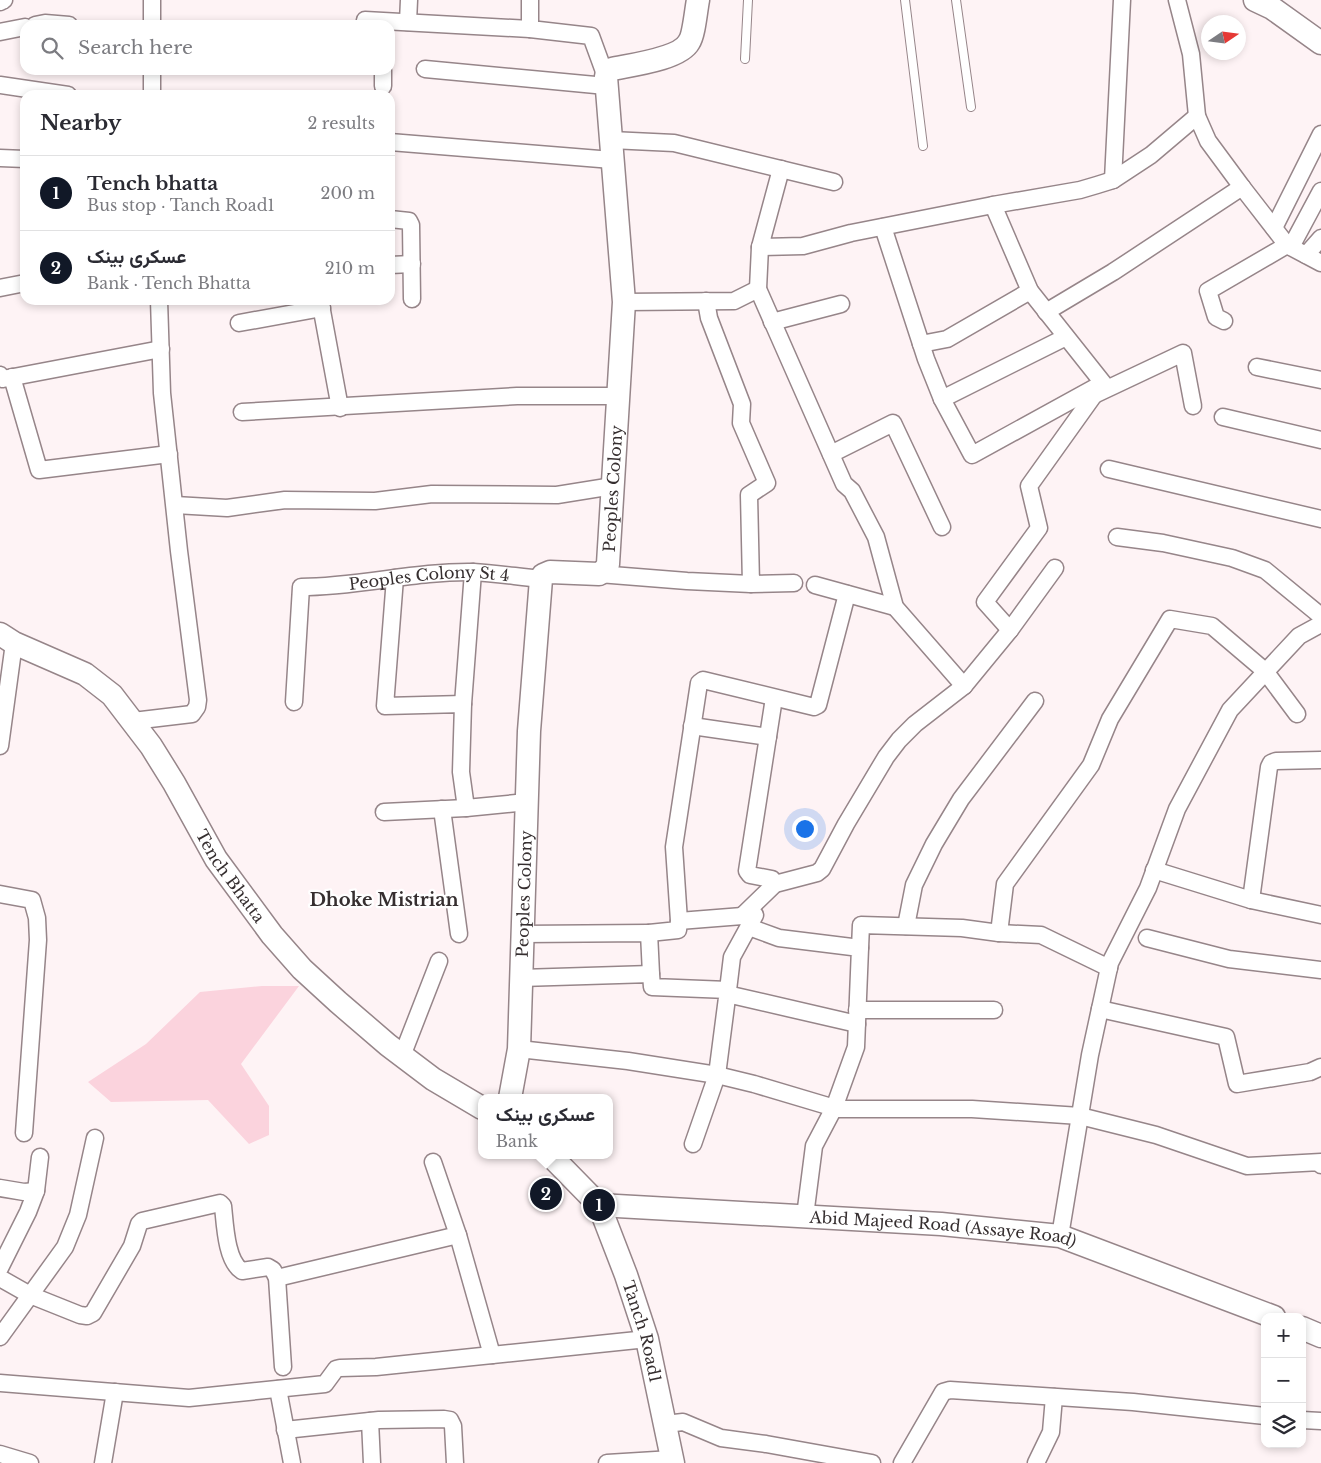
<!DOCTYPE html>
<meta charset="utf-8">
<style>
body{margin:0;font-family:"Libre Baskerville",Vazirmatn,serif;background:#f2f2f3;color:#2b2b33}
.controls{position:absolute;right:15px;bottom:15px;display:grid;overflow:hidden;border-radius:10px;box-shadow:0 2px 8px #0003}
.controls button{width:45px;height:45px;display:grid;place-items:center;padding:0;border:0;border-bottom:1px solid #e1e1e2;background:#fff;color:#2b2b33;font:25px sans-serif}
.compass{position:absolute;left:1201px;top:15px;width:45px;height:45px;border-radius:50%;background:#fff;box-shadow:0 2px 8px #0003;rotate:77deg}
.you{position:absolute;left:804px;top:828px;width:18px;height:18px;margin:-12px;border:4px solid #fff;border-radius:50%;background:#1a73e8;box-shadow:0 0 0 8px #1a73e833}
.badge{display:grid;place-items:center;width:32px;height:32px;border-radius:50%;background:#111827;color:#fff;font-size:16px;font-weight:700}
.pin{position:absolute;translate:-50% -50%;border:2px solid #fff;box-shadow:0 1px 5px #0006}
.popup{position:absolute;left:478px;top:1094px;width:135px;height:65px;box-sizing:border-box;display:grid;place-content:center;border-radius:10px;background:#fff;filter:drop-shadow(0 1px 4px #0005);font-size:16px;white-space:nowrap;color:#7c7c81}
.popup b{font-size:19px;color:#2b2b33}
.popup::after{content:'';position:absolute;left:50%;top:100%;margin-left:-10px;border:10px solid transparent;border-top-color:#fff}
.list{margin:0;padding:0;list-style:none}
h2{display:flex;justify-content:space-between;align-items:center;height:65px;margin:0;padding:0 20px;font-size:21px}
h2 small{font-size:16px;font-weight:400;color:#7c7c81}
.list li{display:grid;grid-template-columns:32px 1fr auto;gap:15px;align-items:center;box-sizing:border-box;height:75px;padding:0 20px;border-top:1px solid #e1e1e2}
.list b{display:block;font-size:19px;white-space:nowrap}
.list p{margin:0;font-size:16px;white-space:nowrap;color:#7c7c81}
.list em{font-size:16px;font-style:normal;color:#7c7c81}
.icon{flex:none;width:28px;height:28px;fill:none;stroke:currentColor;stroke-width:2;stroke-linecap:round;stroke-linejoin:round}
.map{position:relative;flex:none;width:1321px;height:1463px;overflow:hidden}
.search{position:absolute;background:#fff;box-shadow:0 2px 8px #0003;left:20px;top:20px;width:375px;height:55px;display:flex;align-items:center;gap:12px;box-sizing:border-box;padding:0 18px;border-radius:15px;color:#7c7c81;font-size:19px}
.panel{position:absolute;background:#fff;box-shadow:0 2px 8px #0003;left:20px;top:90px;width:375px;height:215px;border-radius:15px}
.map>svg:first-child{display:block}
</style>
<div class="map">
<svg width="1321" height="1463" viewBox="0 0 1321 1463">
<rect width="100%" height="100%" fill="#fef3f5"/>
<path fill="#fbd3dd" d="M 262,986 L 299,986 L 241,1064 L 269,1106 L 269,1135 L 249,1144 L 208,1100 L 111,1102 L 88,1082 L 146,1044 L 200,992 Z"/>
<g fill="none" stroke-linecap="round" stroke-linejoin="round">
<g stroke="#968589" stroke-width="10">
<g id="lane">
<path d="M 905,0 L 923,146"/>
<path d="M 956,0 L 971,107"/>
<path d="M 745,59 L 748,0"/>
</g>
</g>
<g stroke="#968589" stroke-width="19">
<g id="street">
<path d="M 152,0 L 152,25"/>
<path d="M 530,0 L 530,29 L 591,36 L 606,77"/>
<path d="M 0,2 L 4,0"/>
<path d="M 365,20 L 530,29"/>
<path d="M 408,22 L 409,0"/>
<path d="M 35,25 L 45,23 L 69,25"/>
<path d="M 0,32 L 25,27"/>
<path d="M 425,69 L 606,86"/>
<path d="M 152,70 L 152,95"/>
<path d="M 383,70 L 383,86"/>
<path d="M 0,85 L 68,95"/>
<path d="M 611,140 L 674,143 L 834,182"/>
<path d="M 390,142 L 612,160"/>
<path d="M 0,158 L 25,159"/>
<path d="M 781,169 L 760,247 L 803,246 L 851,233 L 993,205 L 1080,190 L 1097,185 L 1113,180 L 1151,155 L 1197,116"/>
<path d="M 1113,180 L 1122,0"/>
<path d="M 390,219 L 409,221 L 411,225 L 412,299"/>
<path d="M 883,227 L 926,359 L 942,399 L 972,455 L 1103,383 L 1030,291 L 993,205"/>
<path d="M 1274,228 L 1321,134"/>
<path d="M 1287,245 L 1321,263"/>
<path d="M 760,247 L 758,289 L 844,484 L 852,491 L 876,537 L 895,607 L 964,686"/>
<path d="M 1291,247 L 1321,191"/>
<path d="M 1306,255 L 1321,238"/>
<path d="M 390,265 L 412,264"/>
<path d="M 0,288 L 25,283"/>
<path d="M 320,300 L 340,408"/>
<path d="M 706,301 L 709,318 L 742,404 L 741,423 L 767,483 L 749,495 L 751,584 L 794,583"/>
<path d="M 624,302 L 734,301 L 758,289"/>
<path d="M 1046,312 L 1113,272 L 1242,187 L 1208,141 L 1197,116 L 1191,54 L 1177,0"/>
<path d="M 1224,321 L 1216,317 L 1208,291 L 1287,245 L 1242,187"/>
<path d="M 772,322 L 841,304"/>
<path d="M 239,323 L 322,308"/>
<path d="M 921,344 L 947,339 L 1030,291"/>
<path d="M 1257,367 L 1321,380"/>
<path d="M 0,375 L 3,379 L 161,349"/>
<path d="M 12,377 L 39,470 L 169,454"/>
<path d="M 1094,395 L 1183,353 L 1193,406"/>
<path d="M 942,399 L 1066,337"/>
<path d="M 242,412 L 517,396 L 619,396"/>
<path d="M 1223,417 L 1321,440"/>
<path d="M 831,454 L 893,423 L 942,527"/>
<path d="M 1109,469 L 1321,519"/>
<path d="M 175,505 L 227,508 L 285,500 L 375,501 L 432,494 L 557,495 L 613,486"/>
<path d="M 1117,537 L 1163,543 L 1232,558 L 1265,570 L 1321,616"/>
<path d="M 599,574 L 687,581 L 751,584"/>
<path d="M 395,578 L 385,706 L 463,704 L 461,772 L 466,808 L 527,802"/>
<path d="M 815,585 L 895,607"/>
<path d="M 1010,630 L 985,602 L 1039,528 L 1029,486 L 1099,388"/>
<path d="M 774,698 L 747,871 L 750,875 L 772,879 L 775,884"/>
<path id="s1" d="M 294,702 L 301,587 C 358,587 416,571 473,572 C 495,573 519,577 541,579"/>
<path d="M 463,704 L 473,572"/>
<path d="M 133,721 L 192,714 L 197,707 L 198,700 L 179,551 L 162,393 L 159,300"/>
<path d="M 692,726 L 768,737"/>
<path d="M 0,746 L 14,643"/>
<path d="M 442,809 L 459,934"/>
<path d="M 384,812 L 466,808"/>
<path d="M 1154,870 L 1251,900 L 1321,915"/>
<path d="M 0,894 L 32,900 L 37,918 L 38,940 L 24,1133"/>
<path d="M 1251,900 L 1269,767 L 1271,763 L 1276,761 L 1321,760"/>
<path d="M 742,916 L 775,884 L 817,873 L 822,869 L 846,824 L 886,757 L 899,740 L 915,724 L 964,686 L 1010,630 L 1055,568"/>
<path d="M 679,921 L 674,847 L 699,683 L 703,680 L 814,707 L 818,705 L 847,594"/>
<path d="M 906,926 L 914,885 L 934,844 L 961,799 L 1035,701"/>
<path d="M 749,927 L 779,938 L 860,948 L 856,1047 L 834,1108 L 814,1146 L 805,1216"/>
<path d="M 649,933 L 678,930 L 679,921 L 755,915 L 732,957 L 728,990"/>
<path d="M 999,933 L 1005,884 L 1091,765 L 1110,719 L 1170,619 L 1212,626 L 1265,671 L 1297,714"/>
<path d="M 522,934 L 649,933 L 651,974"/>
<path d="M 1147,938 L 1229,959 L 1321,970"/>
<path d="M 860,948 L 861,925 L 962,928 L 999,933 L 1041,935 L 1109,968"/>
<path d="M 521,978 L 651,974 L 652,987 L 728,990 L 717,1075 L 693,1144"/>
<path d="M 727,994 L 857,1024"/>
<path d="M 1100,1009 L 1226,1037 L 1237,1084 L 1310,1072 L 1321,1067"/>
<path d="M 857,1010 L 994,1010"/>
<path d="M 519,1049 L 628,1061 L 717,1075 L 754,1084 L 838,1109 L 972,1109 L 1080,1116 L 1156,1135 L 1247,1166 L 1321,1162 L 1321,1165"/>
<path d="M 402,1056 L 439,961"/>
<path d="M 433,1162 L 458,1235 L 492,1355"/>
<path d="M 0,1188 L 24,1192 L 36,1191"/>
<path d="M 1060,1236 L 1090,1055 L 1110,963 L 1148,888 L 1177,809 L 1230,710 L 1299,636 L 1321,624"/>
<path d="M 0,1268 L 28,1212 L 36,1191 L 40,1157"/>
<path d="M 0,1278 L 30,1295 L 80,1315 L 87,1316 L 93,1313 L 132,1246 L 139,1224 L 142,1221 L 220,1203 L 223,1206 C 225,1224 226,1261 242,1271 L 268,1267 L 273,1270 L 277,1278 L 283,1367"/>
<path d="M 277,1278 L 458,1235"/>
<path d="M 0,1337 L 65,1247 L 78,1215 L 95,1138"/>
<path d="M 0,1383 L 189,1398 L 325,1384 L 336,1369 L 340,1368 L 376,1367 L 647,1339"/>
<path d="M 278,1389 L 292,1463"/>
<path d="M 1302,1420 L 1321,1421"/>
<path d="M 370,1421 L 372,1463"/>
<path d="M 665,1424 L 683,1422 L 721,1438 L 766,1444 L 872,1463"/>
<path d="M 285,1430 L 379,1420 L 444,1419 L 450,1420 L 453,1426 L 455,1463"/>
<path d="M 0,1454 L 30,1463"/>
<path d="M 103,1463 L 115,1392"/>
<path d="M 607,1463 L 672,1459"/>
<path d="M 902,1463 L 943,1392 L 950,1390 L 1133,1402 L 1265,1416"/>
<path d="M 1036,1463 L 1051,1432 L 1054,1397"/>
</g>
</g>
<g stroke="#968589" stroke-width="25">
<g id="secondary">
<path d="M 1255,0 L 1272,8 L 1321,43"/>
<path id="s2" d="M 0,634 L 14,643 L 85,674 L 112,695 L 151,746 L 174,783 L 216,859 L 272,935 L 302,969 L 338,1002 L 388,1045 L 433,1079 L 482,1108"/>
<path id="s3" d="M 510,1098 L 519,1049 L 529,731 L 541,579 L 543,575 L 550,572 L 599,574 L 605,570 L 608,564 L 624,302 L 606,77 L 607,72 L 612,69 C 631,65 680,59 689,42 C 694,35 696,10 698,0"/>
<path id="s4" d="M 550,1155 L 599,1205 L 626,1275 L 647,1339 L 673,1463"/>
<path id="s5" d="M 599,1205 L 941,1224 L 1060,1236 L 1274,1317"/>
<path d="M 1302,1328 L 1321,1336"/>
</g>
</g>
<use href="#lane" stroke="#fff" stroke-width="8"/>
<use href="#street" stroke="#fff" stroke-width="16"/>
<use href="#secondary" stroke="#fff" stroke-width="22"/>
</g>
<g text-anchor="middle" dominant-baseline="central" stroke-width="4.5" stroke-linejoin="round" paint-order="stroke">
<g font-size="16" fill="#362f30" stroke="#fff">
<text stroke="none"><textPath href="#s3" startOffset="671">Peoples Colony</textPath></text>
<text stroke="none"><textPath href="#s1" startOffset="244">Peoples Colony St 4</textPath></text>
<text stroke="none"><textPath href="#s2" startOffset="345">Tench Bhatta</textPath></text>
<text stroke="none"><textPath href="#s3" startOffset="205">Peoples Colony</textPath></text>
<text stroke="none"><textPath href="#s5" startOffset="345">Abid Majeed Road (Assaye Road)</textPath></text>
<text stroke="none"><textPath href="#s4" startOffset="204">Tanch Road1</textPath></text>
</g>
<g font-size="18" font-weight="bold" fill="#362f30" stroke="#fff">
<text x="384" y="900">Dhoke Mistrian</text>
</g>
</g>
</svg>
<div class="controls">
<button>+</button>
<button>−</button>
<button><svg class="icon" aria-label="layers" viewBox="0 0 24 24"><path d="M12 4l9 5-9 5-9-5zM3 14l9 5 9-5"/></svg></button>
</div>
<svg class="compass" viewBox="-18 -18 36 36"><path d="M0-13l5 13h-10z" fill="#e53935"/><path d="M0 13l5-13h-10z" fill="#7c7c81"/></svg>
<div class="you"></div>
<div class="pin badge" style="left:599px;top:1205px">1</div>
<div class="pin badge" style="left:546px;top:1194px">2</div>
<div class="popup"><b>عسکری بینک</b>Bank</div>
<div class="search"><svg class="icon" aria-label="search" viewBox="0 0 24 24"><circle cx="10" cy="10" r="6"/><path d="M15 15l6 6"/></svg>Search here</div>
<section class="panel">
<h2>Nearby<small>2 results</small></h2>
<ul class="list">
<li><span class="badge">1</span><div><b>Tench bhatta</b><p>Bus stop · Tanch Road1</p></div><em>200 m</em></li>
<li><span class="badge">2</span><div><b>عسکری بینک</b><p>Bank · Tench Bhatta</p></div><em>210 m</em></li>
</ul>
</section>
</div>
